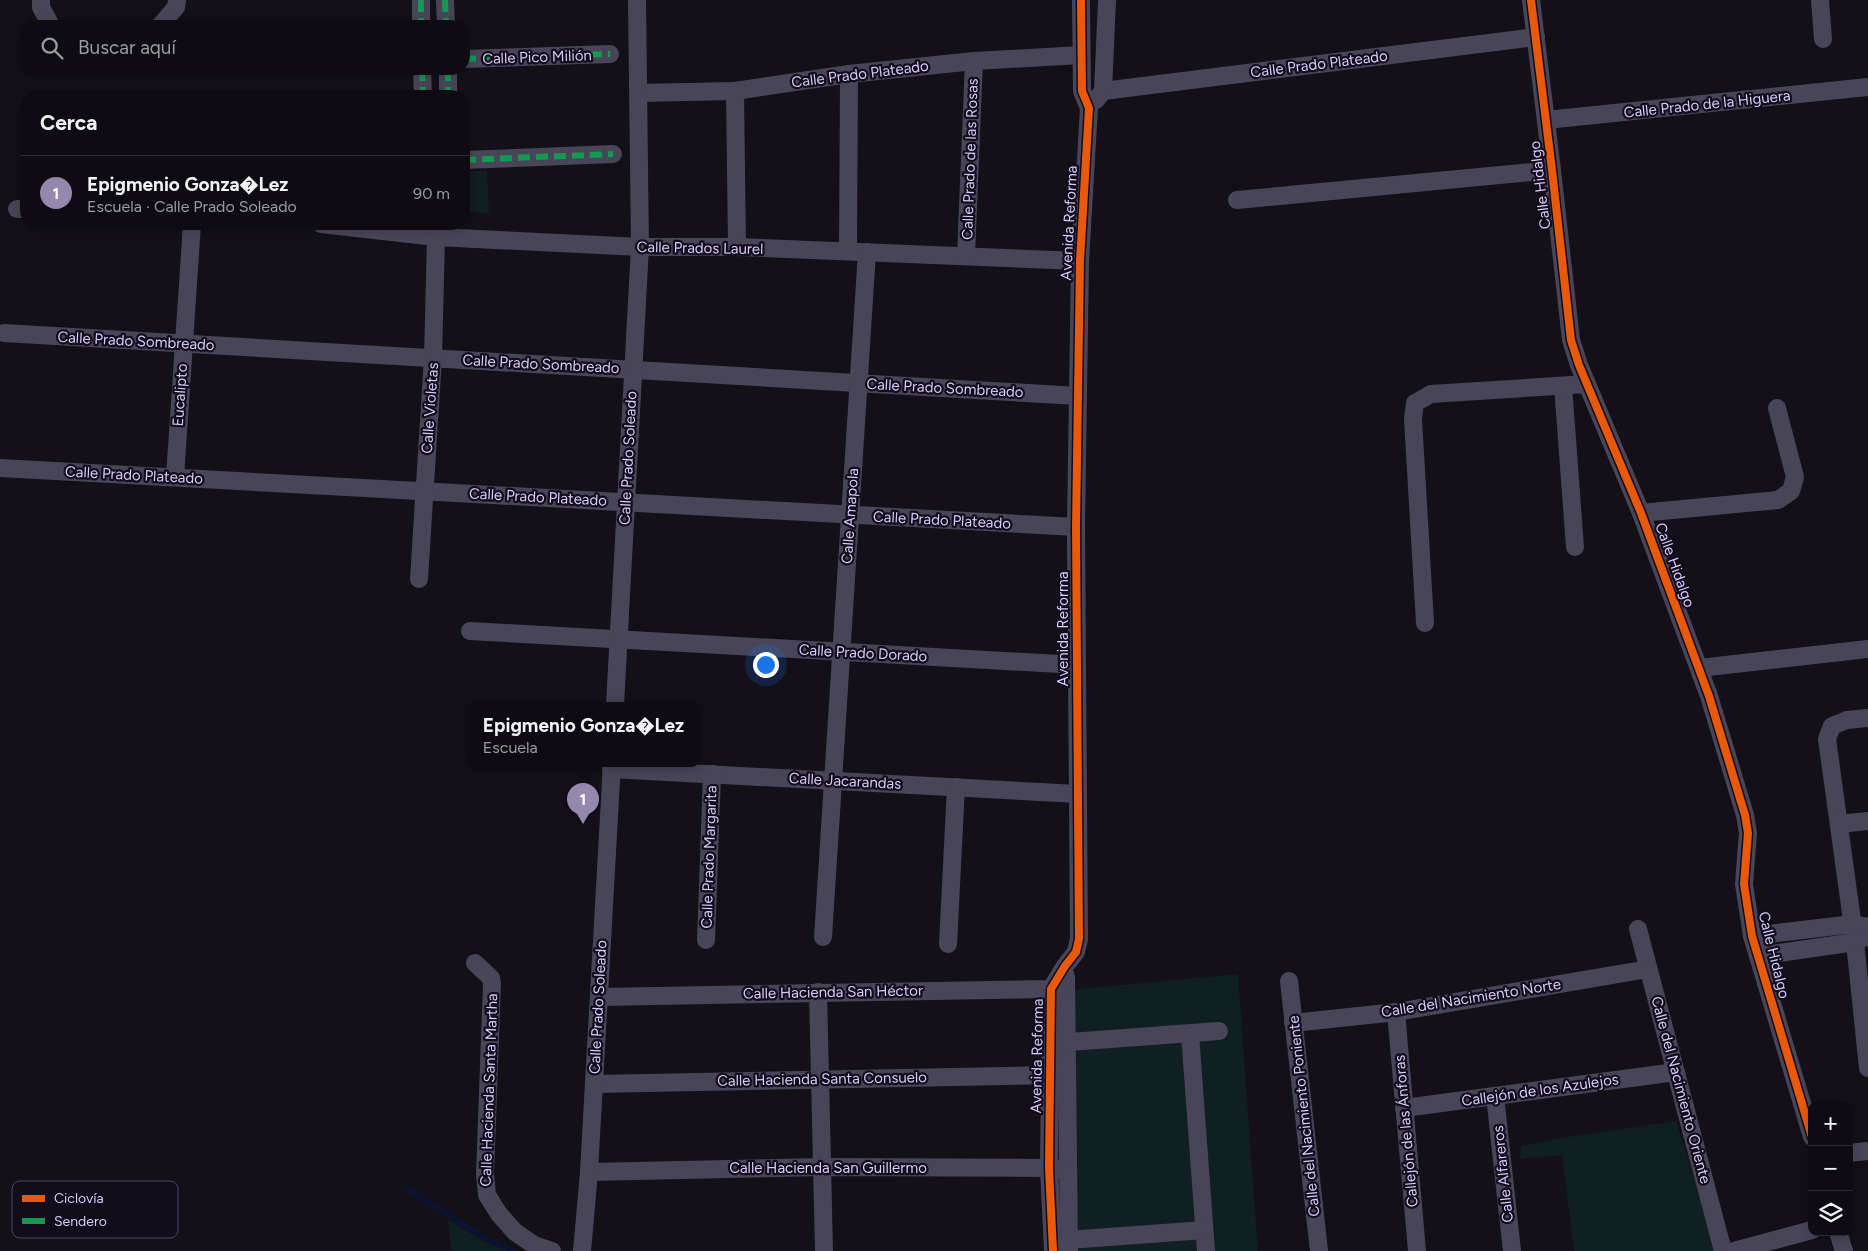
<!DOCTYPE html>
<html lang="es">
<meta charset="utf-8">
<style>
body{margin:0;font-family:Figtree,sans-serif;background:#1c1a20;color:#f1f3f6}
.controls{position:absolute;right:15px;bottom:15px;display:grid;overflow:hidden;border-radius:10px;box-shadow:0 2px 8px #0003}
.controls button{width:45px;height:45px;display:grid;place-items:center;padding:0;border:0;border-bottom:1px solid #2e2c32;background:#0e0c12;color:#f1f3f6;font:25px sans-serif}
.you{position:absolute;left:765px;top:664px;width:18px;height:18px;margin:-12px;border:4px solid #fff;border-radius:50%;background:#1a73e8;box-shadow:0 0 0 8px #1a73e833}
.badge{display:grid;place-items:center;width:32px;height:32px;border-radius:50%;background:#9489ac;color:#fff;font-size:16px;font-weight:700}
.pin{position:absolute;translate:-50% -41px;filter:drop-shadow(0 1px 2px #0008)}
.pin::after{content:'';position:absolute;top:26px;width:18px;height:15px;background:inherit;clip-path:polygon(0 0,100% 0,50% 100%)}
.popup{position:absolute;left:466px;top:702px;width:235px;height:65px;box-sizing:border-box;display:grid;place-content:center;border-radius:10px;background:#0e0c12;filter:drop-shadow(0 1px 4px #0005);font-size:16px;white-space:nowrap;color:#9b9b9f}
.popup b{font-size:19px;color:#f1f3f6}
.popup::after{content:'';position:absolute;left:50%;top:100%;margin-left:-10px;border:10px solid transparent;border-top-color:#0e0c12}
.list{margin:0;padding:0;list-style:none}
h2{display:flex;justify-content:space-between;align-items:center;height:65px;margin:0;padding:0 20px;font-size:21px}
h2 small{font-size:16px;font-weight:400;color:#9b9b9f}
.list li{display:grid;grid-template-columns:32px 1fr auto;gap:15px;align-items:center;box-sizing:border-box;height:75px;padding:0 20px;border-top:1px solid #2e2c32}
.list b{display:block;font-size:19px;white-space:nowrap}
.list p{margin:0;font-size:16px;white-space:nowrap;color:#9b9b9f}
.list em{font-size:16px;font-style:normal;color:#9b9b9f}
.icon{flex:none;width:28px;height:28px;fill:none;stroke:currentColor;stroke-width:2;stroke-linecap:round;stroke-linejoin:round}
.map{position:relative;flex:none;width:1868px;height:1251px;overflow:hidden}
.search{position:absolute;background:#0e0c12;box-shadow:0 2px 8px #0003;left:20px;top:20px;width:450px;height:55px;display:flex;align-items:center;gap:12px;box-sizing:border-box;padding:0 18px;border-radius:20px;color:#9b9b9f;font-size:19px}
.panel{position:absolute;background:#0e0c12;box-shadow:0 2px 8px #0003;left:20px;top:90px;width:450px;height:140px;border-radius:20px}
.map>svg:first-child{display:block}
</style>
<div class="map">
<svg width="1868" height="1251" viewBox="0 0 1868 1251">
<rect width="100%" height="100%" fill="#131018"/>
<g fill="#101f22">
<path d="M 464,171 L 487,171 L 489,213 L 464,212 Z"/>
<path d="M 1238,974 L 1258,1251 L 1065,1251 L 1060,991 Z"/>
<path d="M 1676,1121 L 1717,1251 L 1574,1251 L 1562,1155 L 1520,1159 L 1521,1146 L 1567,1137 Z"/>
<path d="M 448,1220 L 484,1241 L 508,1251 L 451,1251 Z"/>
</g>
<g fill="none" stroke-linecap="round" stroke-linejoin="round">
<path stroke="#0c1232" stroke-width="5.5" d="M 407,1189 L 485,1238 L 513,1251"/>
<g stroke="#494558" stroke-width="18">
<path d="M 41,0 L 41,7 L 51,26"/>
<path d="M 421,0 L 421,26"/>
<path d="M 445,0 L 446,26"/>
<path d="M 1531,0 L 1552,170 L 1571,340 L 1579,365 L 1641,513 L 1709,696 L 1745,815 L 1748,833 L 1744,884 L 1752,936 L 1812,1137"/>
<path d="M 1820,0 L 1823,39"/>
<path d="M 160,26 L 176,7 L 177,0"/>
<path d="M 464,59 L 610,54"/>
<path d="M 422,69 L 423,96"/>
<path d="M 448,69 L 448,96"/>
<path d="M 735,91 L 737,247"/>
<path d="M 1103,91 L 1536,37"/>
<path d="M 639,93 L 735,91 L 849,74 L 974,61 L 1081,55"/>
<path d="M 1096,100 L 1103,91 L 1107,0"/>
<path d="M 1546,120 L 1868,87"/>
<path d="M 464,160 L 613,154"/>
<path d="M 1237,200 L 1552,170"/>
<path d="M 17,209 L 26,209"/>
<path d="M 321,224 L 436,237 L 640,247 L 737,247 L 1080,261"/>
<path d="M 848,251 L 849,74"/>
<path d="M 966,256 L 974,61"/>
<path d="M 4,333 L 1078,396"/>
<path d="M 1563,386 L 1575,547"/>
<path d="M 0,468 L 1076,527"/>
<path d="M 175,477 L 192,224"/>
<path d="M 1641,513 L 1778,500 L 1791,491 L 1795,477 L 1777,408"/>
<path d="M 419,579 L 433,358 L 436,237"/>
<path d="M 1425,623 L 1413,419 L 1415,403 L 1431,394 L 1587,384"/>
<path d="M 470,631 L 1077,665"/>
<path d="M 1699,668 L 1868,649"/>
<path d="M 615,705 L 640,247 L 637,0"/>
<path d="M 1868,718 L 1847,720 L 1832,726 L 1827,739 L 1855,942 L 1868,1068"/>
<path d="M 611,769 L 1078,794"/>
<path d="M 1839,824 L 1868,821"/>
<path d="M 1638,929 L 1723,1251"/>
<path d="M 1752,936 L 1853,924 L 1868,927"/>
<path d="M 823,937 L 867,252"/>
<path d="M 706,940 L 712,774"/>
<path d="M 948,944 L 956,787"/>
<path d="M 1758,956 L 1855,942 L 1865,937"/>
<path d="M 475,963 L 491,978 L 492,984 L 485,1174 L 487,1195 L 499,1214 L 515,1232 L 534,1245 L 552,1251"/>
<path d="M 1066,976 L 1069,1251"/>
<path d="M 1289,981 L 1319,1251"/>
<path d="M 818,992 L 824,1251"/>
<path d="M 599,997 L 1051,989 L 1063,987"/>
<path d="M 1396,1012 L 1417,1251"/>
<path d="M 1293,1023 L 1396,1012 L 1648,969"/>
<path d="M 1190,1034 L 1206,1251"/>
<path d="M 1056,1043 L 1219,1031"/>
<path d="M 594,1084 L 1050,1075"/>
<path d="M 1495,1096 L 1512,1251"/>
<path d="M 1404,1108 L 1676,1072"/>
<path d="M 1849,1153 L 1868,1151"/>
<path d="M 589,1172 L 822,1167 L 1049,1168 L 1067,1171"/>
<path d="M 1838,1232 L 1844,1251"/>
<path d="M 1068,1240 L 1204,1230"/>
<path d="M 582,1251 L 589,1172 L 612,763"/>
<path d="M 1053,1251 L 1049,1168 L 1051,989 L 1065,966 L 1076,952 L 1079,939 L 1076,527 L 1080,261 L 1089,108 L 1082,91 L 1081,0"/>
<path d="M 1734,1251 L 1812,1230"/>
</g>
<g stroke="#139951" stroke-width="6" stroke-dasharray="12 6" stroke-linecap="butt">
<path d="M 421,0 L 421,26"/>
<path d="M 445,0 L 446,26"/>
<path d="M 464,59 L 610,54"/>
<path d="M 422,69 L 423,96"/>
<path d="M 448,69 L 448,96"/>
<path d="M 464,160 L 613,154"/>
</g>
<g stroke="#120c1b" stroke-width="11">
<g id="cycleway">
<path d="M 1531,0 L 1552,170 L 1571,340 L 1579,365 L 1641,513 L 1709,696 L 1745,815 L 1748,833 L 1744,884 L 1752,936 L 1812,1137"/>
<path d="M 1053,1251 L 1049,1168 L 1051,989 L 1065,966 L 1076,952 L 1079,939 L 1076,527 L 1080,261 L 1089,108 L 1082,91 L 1081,0"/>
</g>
</g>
<use href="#cycleway" stroke="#e8590c" stroke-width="8"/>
</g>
<g text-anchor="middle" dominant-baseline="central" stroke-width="4.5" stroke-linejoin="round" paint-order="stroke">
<g font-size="15" fill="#d9cafb" stroke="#120c1b">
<text transform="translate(537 57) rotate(-2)">Calle Pico Milión</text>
<text transform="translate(1319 64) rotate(-7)">Calle Prado Plateado</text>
<text transform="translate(860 74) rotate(-7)">Calle Prado Plateado</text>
<text transform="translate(1707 104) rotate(-6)">Calle Prado de la Higuera</text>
<text transform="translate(970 159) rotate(-88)">Calle Prado de las Rosas</text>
<text transform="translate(1540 185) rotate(-97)">Calle Hidalgo</text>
<text transform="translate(1069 223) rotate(-87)">Avenida Reforma</text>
<text transform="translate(700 248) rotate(1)">Calle Prados Laurel</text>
<text transform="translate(136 341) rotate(3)">Calle Prado Sombreado</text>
<text transform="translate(541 364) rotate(3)">Calle Prado Sombreado</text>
<text transform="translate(945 388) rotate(3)">Calle Prado Sombreado</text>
<text transform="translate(180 395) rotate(-86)">Eucalipto</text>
<text transform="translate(430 408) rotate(-86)">Calle Violetas</text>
<text transform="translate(628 458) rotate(-87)">Calle Prado Soleado</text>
<text transform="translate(134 475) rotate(3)">Calle Prado Plateado</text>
<text transform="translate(538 497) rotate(3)">Calle Prado Plateado</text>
<text transform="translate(850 516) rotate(-86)">Calle Amapola</text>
<text transform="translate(942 520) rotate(3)">Calle Prado Plateado</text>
<text transform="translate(1675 565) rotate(70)">Calle Hidalgo</text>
<text transform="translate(1063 629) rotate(-90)">Avenida Reforma</text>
<text transform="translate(863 653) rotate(3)">Calle Prado Dorado</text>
<text transform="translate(845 781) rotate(3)">Calle Jacarandas</text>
<text transform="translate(709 857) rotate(-88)">Calle Prado Margarita</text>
<text transform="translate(1774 955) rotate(76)">Calle Hidalgo</text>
<text transform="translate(833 992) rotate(-1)">Calle Hacienda San Héctor</text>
<text transform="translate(1471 998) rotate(-9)">Calle del Nacimiento Norte</text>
<text transform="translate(598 1007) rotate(-87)">Calle Prado Soleado</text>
<text transform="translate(1037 1056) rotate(-89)">Avenida Reforma</text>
<text transform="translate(822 1079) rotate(-1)">Calle Hacienda Santa Consuelo</text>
<text transform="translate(489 1090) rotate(-88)">Calle Hacienda Santa Martha</text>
<text transform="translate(1540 1090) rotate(-8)">Callejón de los Azulejos</text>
<text transform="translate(1681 1090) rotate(75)">Calle del Nacimiento Oriente</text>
<text transform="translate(1304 1116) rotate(-96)">Calle del Nacimiento Poniente</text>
<text transform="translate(1406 1131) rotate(-95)">Callejón de las Ánforas</text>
<text x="828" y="1168">Calle Hacienda San Guillermo</text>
<text transform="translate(1503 1174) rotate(-96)">Calle Alfareros</text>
</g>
</g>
<rect x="12" y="1181" width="166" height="57" rx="8" fill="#120c1b" stroke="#4e455e" stroke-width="1"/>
<rect x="22" y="1195" width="23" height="7" fill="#e8590c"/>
<rect x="22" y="1218" width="23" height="6" fill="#139951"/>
<g font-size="14" fill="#d9cafb">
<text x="54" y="1203">Ciclovía</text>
<text x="54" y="1226">Sendero</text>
</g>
</svg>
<div class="controls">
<button>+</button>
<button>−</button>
<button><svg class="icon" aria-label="layers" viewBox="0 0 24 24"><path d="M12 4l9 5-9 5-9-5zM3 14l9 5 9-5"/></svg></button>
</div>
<div class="you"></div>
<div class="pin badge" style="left:583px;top:824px">1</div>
<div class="popup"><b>Epigmenio Gonza�Lez</b>Escuela</div>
<div class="search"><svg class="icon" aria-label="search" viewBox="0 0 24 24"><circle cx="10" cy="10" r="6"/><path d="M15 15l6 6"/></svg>Buscar aquí</div>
<section class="panel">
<h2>Cerca<small></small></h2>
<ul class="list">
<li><span class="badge">1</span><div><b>Epigmenio Gonza�Lez</b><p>Escuela · Calle Prado Soleado</p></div><em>90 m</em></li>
</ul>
</section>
</div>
